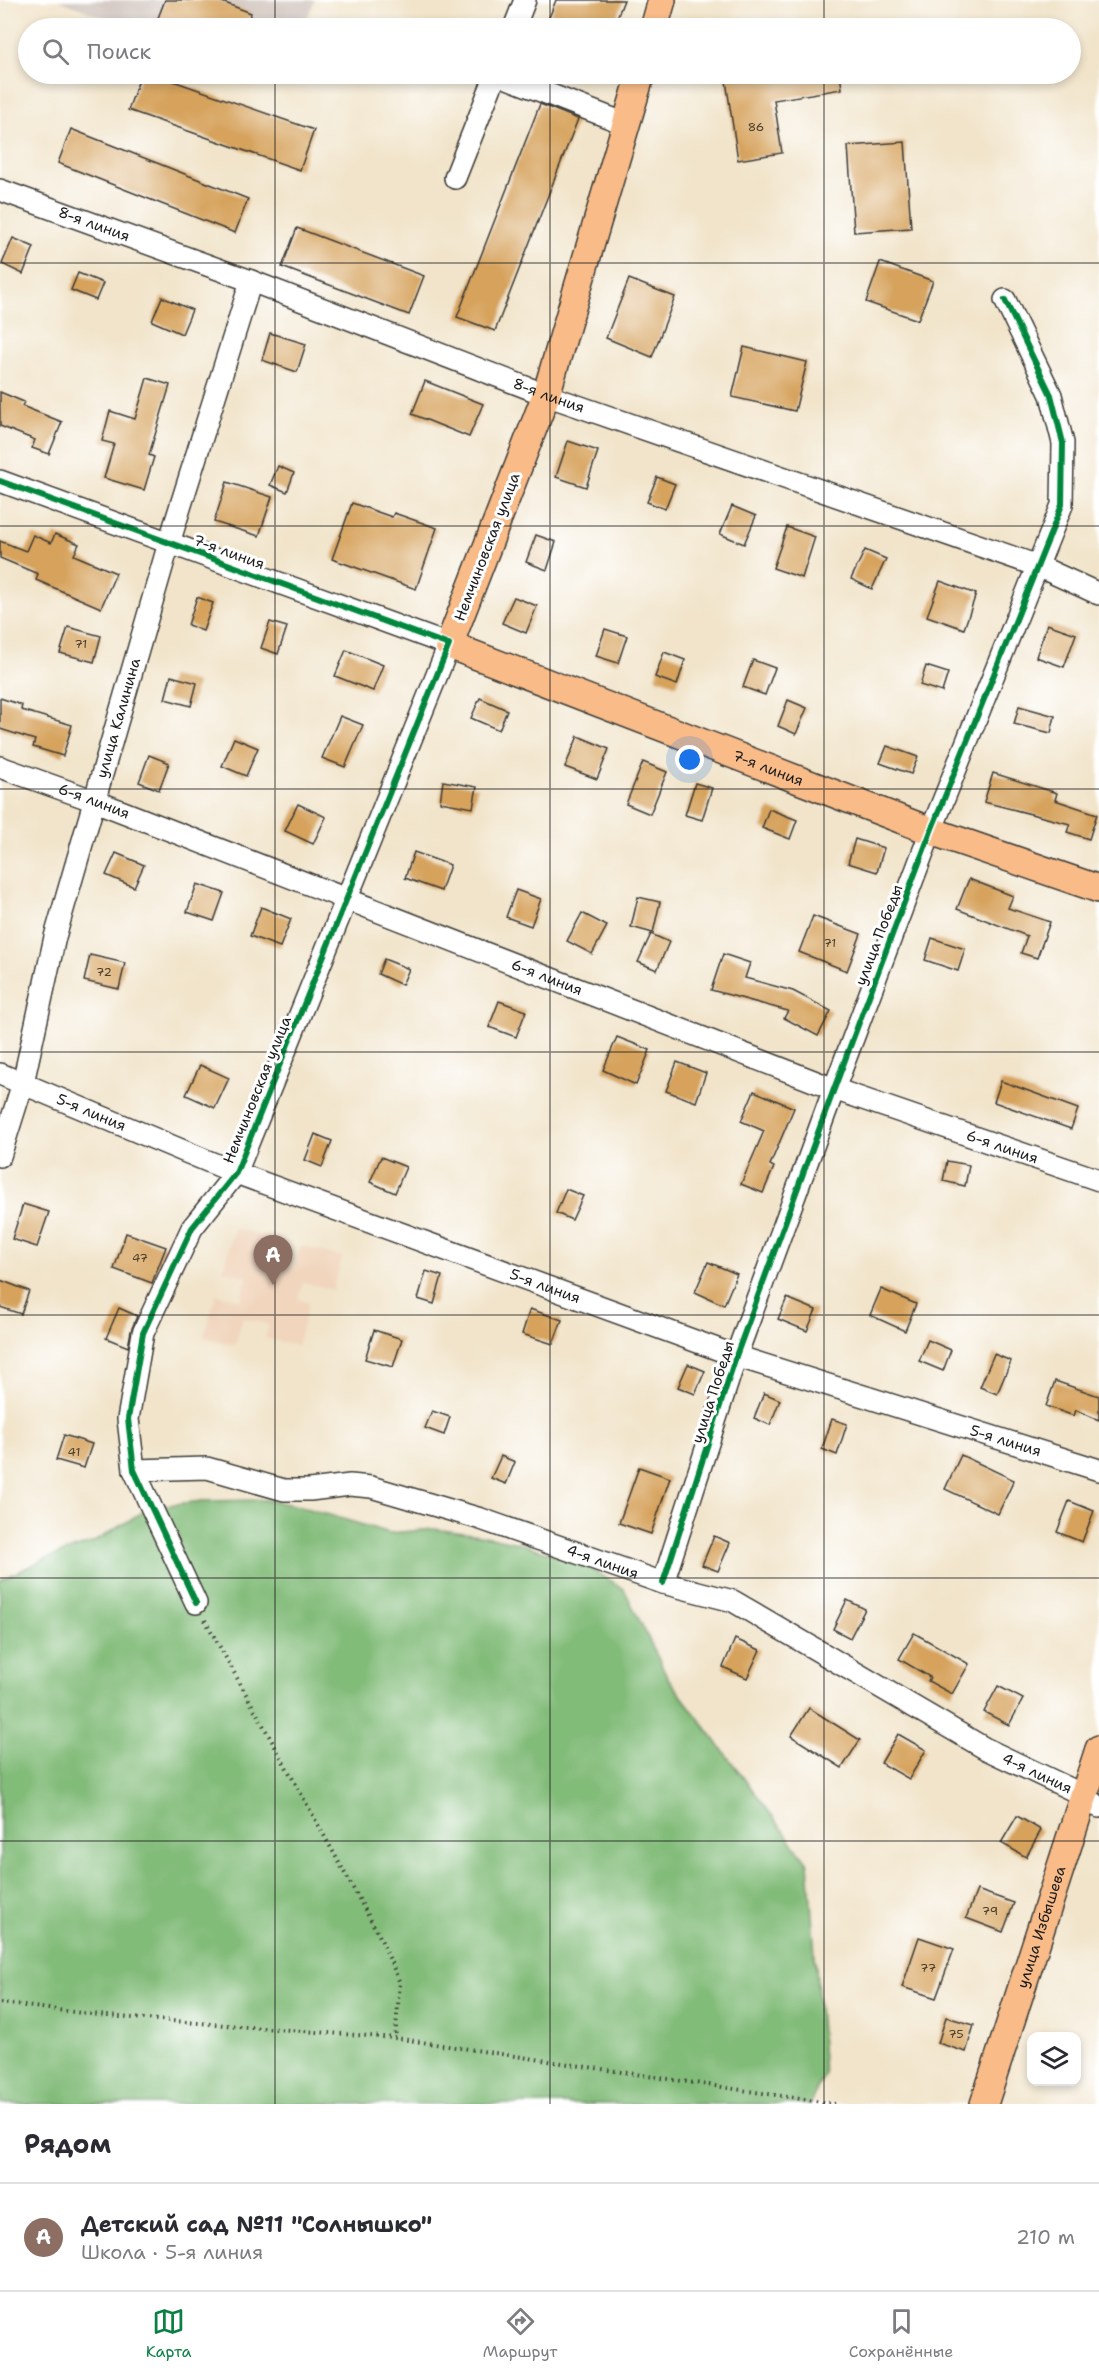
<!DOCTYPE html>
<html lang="ru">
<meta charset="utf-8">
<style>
body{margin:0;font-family:"Shantell Sans",sans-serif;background:#f7f7f7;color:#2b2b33}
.controls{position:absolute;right:18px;bottom:18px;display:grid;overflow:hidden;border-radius:12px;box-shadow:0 3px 9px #0003}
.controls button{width:54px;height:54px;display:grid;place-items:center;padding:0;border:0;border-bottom:2px solid #e1e1e2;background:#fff;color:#2b2b33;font:30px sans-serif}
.you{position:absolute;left:690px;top:760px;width:21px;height:21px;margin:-15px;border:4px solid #fff;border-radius:50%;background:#1a73e8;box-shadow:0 0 0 9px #1a73e833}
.badge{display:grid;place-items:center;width:39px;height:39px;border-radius:50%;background:#0b8043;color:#fff;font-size:20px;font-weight:700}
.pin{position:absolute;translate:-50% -50px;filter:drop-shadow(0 2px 3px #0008)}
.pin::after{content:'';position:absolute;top:32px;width:21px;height:18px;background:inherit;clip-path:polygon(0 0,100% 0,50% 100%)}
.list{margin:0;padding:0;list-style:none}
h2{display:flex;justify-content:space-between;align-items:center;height:78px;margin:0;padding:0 24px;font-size:26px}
h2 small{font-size:20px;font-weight:400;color:#7c7c81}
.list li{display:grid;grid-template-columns:39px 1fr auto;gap:18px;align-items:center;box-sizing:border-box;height:108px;padding:0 24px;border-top:2px solid #e1e1e2}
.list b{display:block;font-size:22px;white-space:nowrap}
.list p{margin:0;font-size:20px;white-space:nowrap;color:#7c7c81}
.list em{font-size:20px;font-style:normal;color:#7c7c81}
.icon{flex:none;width:33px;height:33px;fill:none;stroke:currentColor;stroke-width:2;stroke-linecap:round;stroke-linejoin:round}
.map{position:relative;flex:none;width:1099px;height:2104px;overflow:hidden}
.search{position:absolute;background:#fff;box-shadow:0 3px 9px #0003;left:18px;right:18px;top:18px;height:66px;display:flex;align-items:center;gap:15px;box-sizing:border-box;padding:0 21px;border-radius:33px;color:#7c7c81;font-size:22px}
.sheet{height:186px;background:#fff}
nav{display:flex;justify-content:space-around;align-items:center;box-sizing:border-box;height:84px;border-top:2px solid #e1e1e2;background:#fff;font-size:16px;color:#7c7c81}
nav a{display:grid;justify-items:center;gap:3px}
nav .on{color:#0b8043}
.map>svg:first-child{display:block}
</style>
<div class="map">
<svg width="1099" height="2104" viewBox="0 0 1099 2104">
<rect width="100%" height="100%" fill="#fff"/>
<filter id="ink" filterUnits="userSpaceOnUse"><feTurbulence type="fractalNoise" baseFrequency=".0167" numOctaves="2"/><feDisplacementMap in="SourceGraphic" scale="12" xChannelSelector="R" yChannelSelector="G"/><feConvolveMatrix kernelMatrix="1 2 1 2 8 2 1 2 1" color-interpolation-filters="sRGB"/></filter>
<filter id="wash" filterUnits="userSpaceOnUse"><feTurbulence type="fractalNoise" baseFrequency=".008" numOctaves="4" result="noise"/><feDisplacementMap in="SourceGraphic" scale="24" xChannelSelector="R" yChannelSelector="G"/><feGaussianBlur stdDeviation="1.35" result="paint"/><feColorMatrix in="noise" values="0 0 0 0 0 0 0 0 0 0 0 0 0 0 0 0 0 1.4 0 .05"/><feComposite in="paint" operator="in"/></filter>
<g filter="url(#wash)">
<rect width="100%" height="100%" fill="#f1e4ca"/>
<path fill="#f1d5bd" d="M 234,1228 L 274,1239 L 268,1262 L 294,1269 L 300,1246 L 342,1257 L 333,1290 L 303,1282 L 298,1299 L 309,1303 L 297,1346 L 265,1338 L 269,1325 L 243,1318 L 235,1345 L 204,1337 L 216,1294 L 241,1300 L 247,1277 L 223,1270 Z"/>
<path fill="#cec1ba" d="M 58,0 L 315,0 L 303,28 L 171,28 L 156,23 L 154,28 L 131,28 Z"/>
<path fill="#82bc79" stroke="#4f6c4a" stroke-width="1.5" d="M 266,1500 L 299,1506 L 390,1533 L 434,1529 L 480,1535 L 523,1544 L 584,1565 L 624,1589 L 668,1678 L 808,1863 L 824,2073 L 810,2104 L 0,2104 L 0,1580 L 45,1559 L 94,1542 L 151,1507 L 202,1501 Z"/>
<g id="blocks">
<g fill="#d6a25b">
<path d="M 165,0 L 217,0 L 251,13 L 245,28 L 171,28 L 156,23 Z"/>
<path d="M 556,0 L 624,0 L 613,28 L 545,28 Z"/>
<path d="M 141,74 L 153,74 L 314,130 L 300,170 L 128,110 Z"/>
<path d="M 725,74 L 840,74 L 842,89 L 774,100 L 782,153 L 738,160 Z"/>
<path d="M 540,104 L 578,119 L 495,331 L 457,317 Z"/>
<path d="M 71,129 L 248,199 L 235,233 L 58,163 Z"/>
<path d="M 905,142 L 911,228 L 854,232 L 848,146 Z"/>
<path d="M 297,228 L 424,276 L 409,315 L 282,267 Z"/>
<path d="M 13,238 L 34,247 L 23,274 L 2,264 Z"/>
<path d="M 880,262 L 933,281 L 918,320 L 866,302 Z"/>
<path d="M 78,273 L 103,283 L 96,300 L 71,290 Z"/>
<path d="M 629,279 L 675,297 L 652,357 L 606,338 Z"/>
<path d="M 162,297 L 192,310 L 182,334 L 152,321 Z"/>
<path d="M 270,333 L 306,344 L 297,372 L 262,360 Z"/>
<path d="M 744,347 L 807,362 L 795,411 L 732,397 Z"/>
<path d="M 147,378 L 170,385 L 149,455 L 154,457 L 144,490 L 104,478 L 114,444 L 102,441 L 110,411 L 135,419 Z"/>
<path d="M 425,381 L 483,404 L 469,437 L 412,414 Z"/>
<path d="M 0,392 L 24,402 L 22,406 L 62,422 L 49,454 L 32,448 L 35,440 L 0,426 Z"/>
<path d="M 568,441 L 598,451 L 586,487 L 556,477 Z"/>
<path d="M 278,466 L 294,473 L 287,492 L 270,485 Z"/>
<path d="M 657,477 L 675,484 L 665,509 L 647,502 Z"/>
<path d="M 227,482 L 272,497 L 259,536 L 214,522 Z"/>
<path d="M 352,503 L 392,517 L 394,513 L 437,528 L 416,589 L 332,559 Z"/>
<path d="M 732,506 L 756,516 L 744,544 L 720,534 Z"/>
<path d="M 787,527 L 815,537 L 802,578 L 773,568 Z"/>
<path d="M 55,534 L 79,544 L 74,555 L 116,573 L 101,608 L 36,580 L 38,574 L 0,558 L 0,541 L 26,551 L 33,535 L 51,543 Z"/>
<path d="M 536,535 L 556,542 L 547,570 L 526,562 Z"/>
<path d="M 865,550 L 886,559 L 872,589 L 851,579 Z"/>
<path d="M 940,581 L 976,594 L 964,629 L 927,616 Z"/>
<path d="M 197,597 L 213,603 L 203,631 L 188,625 Z"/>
<path d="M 514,597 L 537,606 L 526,633 L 502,623 Z"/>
<path d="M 270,622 L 287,627 L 278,654 L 261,648 Z"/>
<path d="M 1047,624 L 1076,634 L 1064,667 L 1036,657 Z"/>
<path d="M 68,627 L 101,636 L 94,662 L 60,653 Z"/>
<path d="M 605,629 L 627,636 L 618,663 L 596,656 Z"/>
<path d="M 346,650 L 383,665 L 373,691 L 335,676 Z"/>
<path d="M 664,652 L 685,660 L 677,685 L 655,677 Z"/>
<path d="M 753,660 L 775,668 L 765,695 L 743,687 Z"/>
<path d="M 926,666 L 948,673 L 942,692 L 920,685 Z"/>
<path d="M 171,676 L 197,683 L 191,706 L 165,699 Z"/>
<path d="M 0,698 L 22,705 L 21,710 L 72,725 L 63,756 L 33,747 L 35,740 L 0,729 Z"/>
<path d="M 480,698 L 507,710 L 499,730 L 471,718 Z"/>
<path d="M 788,700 L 807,708 L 796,734 L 778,726 Z"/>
<path d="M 1019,706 L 1055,716 L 1051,733 L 1014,724 Z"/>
<path d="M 340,716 L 363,725 L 345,767 L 322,758 Z"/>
<path d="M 578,736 L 609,749 L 597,779 L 565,767 Z"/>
<path d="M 234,738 L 258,748 L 246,776 L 222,766 Z"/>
<path d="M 887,746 L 918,757 L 911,774 L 880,763 Z"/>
<path d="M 149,755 L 169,763 L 159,790 L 139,782 Z"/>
<path d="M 643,762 L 667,772 L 650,814 L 626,804 Z"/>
<path d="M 993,773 L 1057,793 L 1055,800 L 1097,814 L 1089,839 L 1067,832 L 1070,824 L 984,802 Z"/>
<path d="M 443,781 L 477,787 L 473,808 L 440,802 Z"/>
<path d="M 695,783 L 712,788 L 702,820 L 685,815 Z"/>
<path d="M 298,804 L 326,817 L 313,844 L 285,831 Z"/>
<path d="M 769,809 L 797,820 L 790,839 L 762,828 Z"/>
<path d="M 855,839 L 884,848 L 877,872 L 848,863 Z"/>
<path d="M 414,852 L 450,865 L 441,891 L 405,878 Z"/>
<path d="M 116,853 L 144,865 L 134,887 L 106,875 Z"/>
<path d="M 969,879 L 1013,896 L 1008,908 L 1050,922 L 1037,958 L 1021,953 L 1027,936 L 957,909 Z"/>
<path d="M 197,884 L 224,893 L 214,921 L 187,912 Z"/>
<path d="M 516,890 L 541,899 L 531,926 L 506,917 Z"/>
<path d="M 638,897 L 660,902 L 653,933 L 631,927 Z"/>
<path d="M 261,907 L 291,919 L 280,947 L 250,936 Z"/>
<path d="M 582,913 L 607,926 L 592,954 L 567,941 Z"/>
<path d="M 813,916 L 861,934 L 847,971 L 799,952 Z"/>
<path d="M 651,934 L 669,942 L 657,970 L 638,962 Z"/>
<path d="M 932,938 L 965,949 L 958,971 L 925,960 Z"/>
<path d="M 723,954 L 750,963 L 745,978 L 793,991 L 831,1011 L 818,1036 L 784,1018 L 788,1011 L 711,990 Z"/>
<path d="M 90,955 L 125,963 L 119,989 L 84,981 Z"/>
<path d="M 384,959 L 409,969 L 402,985 L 378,974 Z"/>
<path d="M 499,1001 L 526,1011 L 516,1037 L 489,1027 Z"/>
<path d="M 617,1037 L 650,1050 L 636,1085 L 603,1070 Z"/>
<path d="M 677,1062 L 706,1073 L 696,1102 L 666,1091 Z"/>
<path d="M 200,1065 L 229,1078 L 215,1108 L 186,1095 Z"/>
<path d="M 1001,1081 L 1078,1109 L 1071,1129 L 994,1102 Z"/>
<path d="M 754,1091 L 794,1108 L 770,1165 L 774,1167 L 763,1193 L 741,1184 L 764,1131 L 741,1121 Z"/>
<path d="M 315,1134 L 332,1141 L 322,1167 L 305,1160 Z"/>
<path d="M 381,1157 L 406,1167 L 395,1193 L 370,1182 Z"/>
<path d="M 947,1161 L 969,1165 L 965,1186 L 943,1181 Z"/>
<path d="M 566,1189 L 583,1196 L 572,1220 L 556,1213 Z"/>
<path d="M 23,1204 L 49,1212 L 37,1247 L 12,1239 Z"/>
<path d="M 126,1233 L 166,1247 L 152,1283 L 114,1269 Z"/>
<path d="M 708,1262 L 737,1274 L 724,1305 L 695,1292 Z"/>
<path d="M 426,1271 L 442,1276 L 434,1304 L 418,1299 Z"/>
<path d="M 0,1280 L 29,1291 L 21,1314 L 0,1307 Z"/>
<path d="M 881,1289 L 916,1304 L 905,1331 L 870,1315 Z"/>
<path d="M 787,1298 L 816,1310 L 807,1331 L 778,1319 Z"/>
<path d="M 119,1308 L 137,1316 L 131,1331 L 128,1347 L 106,1338 Z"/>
<path d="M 530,1309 L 562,1320 L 553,1344 L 522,1334 Z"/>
<path d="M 374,1330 L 402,1339 L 393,1367 L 365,1359 Z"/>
<path d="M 928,1340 L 951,1350 L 943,1371 L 919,1361 Z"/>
<path d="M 994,1354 L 1011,1361 L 997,1394 L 980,1387 Z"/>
<path d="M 688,1364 L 705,1371 L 695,1394 L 678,1387 Z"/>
<path d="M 1055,1381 L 1099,1396 L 1099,1420 L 1076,1410 L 1074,1416 L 1046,1406 Z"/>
<path d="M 764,1393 L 780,1400 L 770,1425 L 754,1418 Z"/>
<path d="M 432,1411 L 450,1417 L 444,1435 L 425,1428 Z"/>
<path d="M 832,1419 L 847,1424 L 837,1455 L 822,1449 Z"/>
<path d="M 64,1435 L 92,1444 L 84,1468 L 56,1460 Z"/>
<path d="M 961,1455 L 1014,1480 L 998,1514 L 945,1489 Z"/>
<path d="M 501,1456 L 515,1462 L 506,1484 L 491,1478 Z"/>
<path d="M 639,1467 L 670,1478 L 651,1534 L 619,1523 Z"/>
<path d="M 1069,1501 L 1094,1511 L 1082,1542 L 1057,1532 Z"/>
<path d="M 714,1536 L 730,1543 L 718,1571 L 702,1565 Z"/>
<path d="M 847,1600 L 865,1609 L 850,1638 L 833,1629 Z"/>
<path d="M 914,1633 L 969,1664 L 952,1694 L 928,1681 L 930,1677 L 899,1659 Z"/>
<path d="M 735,1639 L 760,1650 L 747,1678 L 723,1667 Z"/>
<path d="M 998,1686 L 1023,1699 L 1009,1725 L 984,1712 Z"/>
<path d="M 809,1708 L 860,1740 L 842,1768 L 791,1736 Z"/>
<path d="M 898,1734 L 926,1750 L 909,1779 L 881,1763 Z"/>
<path d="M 1017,1816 L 1041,1830 L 1026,1857 L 1001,1843 Z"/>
<path d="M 977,1890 L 1014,1903 L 1003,1932 L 966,1918 Z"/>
<path d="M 919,1937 L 954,1949 L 936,1998 L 902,1987 Z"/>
<path d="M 946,2017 L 974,2025 L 966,2052 L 938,2043 Z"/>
</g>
</g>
</g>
<g filter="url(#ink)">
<use href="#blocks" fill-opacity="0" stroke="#3c3a36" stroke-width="1.5"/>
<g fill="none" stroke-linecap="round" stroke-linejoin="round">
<g stroke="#3c3a36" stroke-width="24">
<g id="minor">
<path d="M 514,28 L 525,0"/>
<path d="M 497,74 L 626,124"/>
<path d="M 455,178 L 496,74"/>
<path id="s1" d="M 0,190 L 251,281 L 546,395 L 1038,566 L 1099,594"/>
<path d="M 0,481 L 449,645 L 236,1173 L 192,1228 L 143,1333 L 128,1419 L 134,1470 L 196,1603"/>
<path id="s2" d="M 0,767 L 95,801 L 834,1089 L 1099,1180"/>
<path id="s3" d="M 0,1074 L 236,1173 L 736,1356 L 1099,1470"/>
<path id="s4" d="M 0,1156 L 23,1083 L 55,937 L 169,543 L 251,281"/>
<path id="s5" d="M 134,1470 L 207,1468 L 284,1490 L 310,1490 L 350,1485 L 371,1487 L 481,1519 L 663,1583 L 733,1601 L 986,1749 L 1083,1795 L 1099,1807"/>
<path d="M 663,1583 L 736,1356 L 834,1089 L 931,831 L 1062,505 L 1063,443 L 1051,395 L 1005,300"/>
</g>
</g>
<g stroke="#3c3a36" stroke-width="30">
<g id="major">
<path d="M 654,28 L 662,0"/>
<path id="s6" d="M 641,74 L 546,395 L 449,645 L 931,831 L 1099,889"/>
<path id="s7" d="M 984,2104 L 1099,1749"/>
</g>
</g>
<g stroke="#3c3a36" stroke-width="4" stroke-dasharray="1.5 4.5" stroke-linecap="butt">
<path d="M 205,1620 L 379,1935 L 400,1983 L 395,2038"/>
<path d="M 0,2003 L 107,2016 L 395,2038 L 835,2104"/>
</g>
<use href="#minor" stroke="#fff" stroke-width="21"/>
<use href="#major" stroke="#f9bc89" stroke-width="27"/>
<g stroke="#fff" stroke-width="10">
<g id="cycleway">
<path d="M 0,481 L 449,645 L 236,1173 L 192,1228 L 143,1333 L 128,1419 L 134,1470 L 196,1603"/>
<path d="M 663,1583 L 736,1356 L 834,1089 L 931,831 L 1062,505 L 1063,443 L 1051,395 L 1005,300"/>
</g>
</g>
<use href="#cycleway" stroke="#00873e" stroke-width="6"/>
</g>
</g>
<path fill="none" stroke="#1c1c1c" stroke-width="1.5" stroke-opacity="0.55" d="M 275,0 L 275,28M 550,0 L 550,28M 824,0 L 824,28M 275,74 L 275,2104M 550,74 L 550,2104M 824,74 L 824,2104M 0,263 L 1099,263M 0,526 L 1099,526M 0,789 L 1099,789M 0,1052 L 1099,1052M 0,1315 L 1099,1315M 0,1578 L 1099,1578M 0,1841 L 1099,1841"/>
<g text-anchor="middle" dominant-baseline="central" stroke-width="6" stroke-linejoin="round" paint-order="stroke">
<g font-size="12" fill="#4a3e2c">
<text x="756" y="127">86</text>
<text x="81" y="644">71</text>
<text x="830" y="943">71</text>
<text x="104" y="972">72</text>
<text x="140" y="1258">47</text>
<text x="74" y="1452">41</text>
<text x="990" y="1911">79</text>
<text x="928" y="1968">77</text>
<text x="956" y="2034">75</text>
</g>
<g font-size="15" fill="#1c1c1c" stroke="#fff">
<text stroke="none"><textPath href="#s1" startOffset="100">8-я линия</textPath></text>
<text stroke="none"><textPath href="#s1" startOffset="586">8-я линия</textPath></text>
<text transform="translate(487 547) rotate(-69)">Немчиновская улица</text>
<text transform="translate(229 552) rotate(20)">7-я линия</text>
<text stroke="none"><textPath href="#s4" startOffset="454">улица Калинина</textPath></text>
<text stroke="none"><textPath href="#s6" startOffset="945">7-я линия</textPath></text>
<text stroke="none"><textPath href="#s2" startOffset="100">6-я линия</textPath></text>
<text transform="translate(879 935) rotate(-69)">улица Победы</text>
<text stroke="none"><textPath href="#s2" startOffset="586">6-я линия</textPath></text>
<text transform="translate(257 1090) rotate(-68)">Немчиновская улица</text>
<text stroke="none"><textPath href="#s3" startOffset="99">5-я линия</textPath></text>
<text stroke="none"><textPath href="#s2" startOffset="1072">6-я линия</textPath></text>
<text stroke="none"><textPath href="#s3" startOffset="585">5-я линия</textPath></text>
<text transform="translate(713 1392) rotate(-72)">улица Победы</text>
<text stroke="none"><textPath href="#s3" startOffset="1071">5-я линия</textPath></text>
<text stroke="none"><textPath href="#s5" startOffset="484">4-я линия</textPath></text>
<text stroke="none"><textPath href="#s5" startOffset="970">4-я линия</textPath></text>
<text stroke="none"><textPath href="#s7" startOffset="186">улица Избышева</textPath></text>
</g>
</g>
</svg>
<div class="controls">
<button><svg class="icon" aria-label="layers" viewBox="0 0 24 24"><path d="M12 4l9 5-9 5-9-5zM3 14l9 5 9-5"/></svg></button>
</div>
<div class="you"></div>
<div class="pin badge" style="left:273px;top:1285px;background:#8d6e63">A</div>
<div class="search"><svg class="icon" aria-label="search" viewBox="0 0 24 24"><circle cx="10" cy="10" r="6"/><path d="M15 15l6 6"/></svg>Поиск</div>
</div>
<section class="sheet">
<h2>Рядом<small></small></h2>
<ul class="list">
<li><span class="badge" style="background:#8d6e63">A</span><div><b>Детский сад №11 &quot;Солнышко&quot;</b><p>Школа · 5-я линия</p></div><em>210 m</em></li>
</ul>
</section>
<nav>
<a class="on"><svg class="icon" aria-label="map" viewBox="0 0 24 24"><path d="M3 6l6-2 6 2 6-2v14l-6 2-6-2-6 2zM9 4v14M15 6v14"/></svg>Карта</a>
<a><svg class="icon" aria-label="directions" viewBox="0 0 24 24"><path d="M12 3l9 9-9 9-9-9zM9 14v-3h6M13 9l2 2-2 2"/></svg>Маршрут</a>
<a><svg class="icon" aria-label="saved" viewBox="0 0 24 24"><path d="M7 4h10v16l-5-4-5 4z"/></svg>Сохранённые</a>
</nav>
